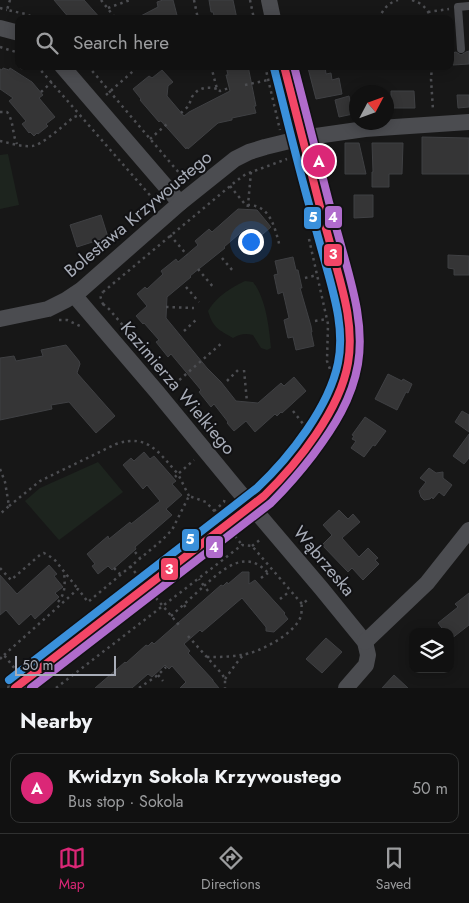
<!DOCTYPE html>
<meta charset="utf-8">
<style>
body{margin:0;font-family:Jost,sans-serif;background:#1a1a1a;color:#f1f3f6}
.controls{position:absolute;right:15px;bottom:15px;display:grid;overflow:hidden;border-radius:10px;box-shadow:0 2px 12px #0003}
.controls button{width:45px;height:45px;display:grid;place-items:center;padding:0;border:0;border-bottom:1px solid #303131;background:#111;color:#f1f3f6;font:25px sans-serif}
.compass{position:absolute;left:349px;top:85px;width:45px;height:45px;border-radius:50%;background:#111;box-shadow:0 2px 12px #0003;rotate:49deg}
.scale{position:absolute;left:15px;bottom:12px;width:101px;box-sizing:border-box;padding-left:5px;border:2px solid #a8adb8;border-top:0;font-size:14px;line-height:18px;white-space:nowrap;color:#a8adb8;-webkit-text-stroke:4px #111113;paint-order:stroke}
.you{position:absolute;left:250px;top:241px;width:18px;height:18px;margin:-12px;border:4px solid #fff;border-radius:50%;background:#1a73e8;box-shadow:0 0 0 8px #1a73e833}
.badge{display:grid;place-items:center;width:32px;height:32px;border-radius:50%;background:#db2777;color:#fff;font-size:16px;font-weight:700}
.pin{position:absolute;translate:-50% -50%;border:2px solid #fff;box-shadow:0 1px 5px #0006}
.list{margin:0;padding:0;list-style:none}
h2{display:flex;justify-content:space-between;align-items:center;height:65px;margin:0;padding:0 20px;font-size:21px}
h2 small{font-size:16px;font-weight:400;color:#9c9d9f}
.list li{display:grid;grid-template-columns:32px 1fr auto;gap:15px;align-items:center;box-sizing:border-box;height:70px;margin:0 10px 10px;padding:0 10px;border:1px solid #303131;border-radius:10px}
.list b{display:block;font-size:19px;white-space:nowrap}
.list p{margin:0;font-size:16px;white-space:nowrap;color:#9c9d9f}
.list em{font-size:16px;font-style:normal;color:#9c9d9f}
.icon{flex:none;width:28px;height:28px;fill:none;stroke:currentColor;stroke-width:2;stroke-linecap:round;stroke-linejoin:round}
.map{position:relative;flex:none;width:469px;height:688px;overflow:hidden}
.search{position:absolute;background:#111;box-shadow:0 2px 12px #0003;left:15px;right:15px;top:15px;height:55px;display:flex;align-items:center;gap:12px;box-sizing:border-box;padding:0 18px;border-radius:10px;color:#9c9d9f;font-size:19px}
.sheet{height:145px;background:#111}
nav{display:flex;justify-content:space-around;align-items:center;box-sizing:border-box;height:70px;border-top:1px solid #303131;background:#111;font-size:14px;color:#9c9d9f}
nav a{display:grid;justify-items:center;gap:2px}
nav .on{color:#db2777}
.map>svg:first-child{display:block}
</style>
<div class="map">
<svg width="469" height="688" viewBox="0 0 469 688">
<rect width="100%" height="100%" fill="#171717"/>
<g fill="#1d241e">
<path d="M 8,154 L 19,205 L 0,209 L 0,155 Z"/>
<path d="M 245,281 L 253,282 C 266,299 269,327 271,348 L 267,350 L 261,348 L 253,335 C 245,333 240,334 233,338 C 219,330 213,328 208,311 C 216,297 230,288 245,281 Z"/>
<path d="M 98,462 L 123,492 L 59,540 L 25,501 L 40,488 Z"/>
</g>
<g fill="#353536" stroke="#3f4043">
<path d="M 54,0 L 84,0 L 101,19 L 70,19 Z"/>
<path d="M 163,0 L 173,0 L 178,19 L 135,19 L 158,7 L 157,2 Z"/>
<path d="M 209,0 L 233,0 L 237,19 L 215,19 L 213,12 L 211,12 Z"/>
<path d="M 469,51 L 469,64 L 453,65 L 452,53 L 456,52 L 461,55 L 466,52 Z"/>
<path d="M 226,66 L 248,66 L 256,106 L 254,106 L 256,113 L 232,118 L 232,120 L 218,123 L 188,149 L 187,147 L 186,149 L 161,121 L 160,121 L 159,122 L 140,100 L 141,99 L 133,89 L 149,76 L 152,78 L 162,70 L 173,82 L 168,86 L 167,96 L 184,116 L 189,112 L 230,91 L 226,75 L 228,75 Z"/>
<path d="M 318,66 L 325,66 L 326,74 L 331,73 L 332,80 L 339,78 L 342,94 L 316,99 L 308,68 Z"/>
<path d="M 3,68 L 9,70 L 10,68 L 32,82 L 43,95 L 39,98 L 55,117 L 46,124 L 48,126 L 38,134 L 37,133 L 34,136 L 30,132 L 29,133 L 22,124 L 26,121 L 9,101 L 13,98 L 0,89 L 0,69 L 2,70 Z"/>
<path d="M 391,91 L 414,91 L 415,108 L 391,108 Z"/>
<path d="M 457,95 L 469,95 L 469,107 L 458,108 Z"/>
<path d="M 349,96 L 353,114 L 339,117 L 335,100 Z"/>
<path d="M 422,137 L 469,138 L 469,174 L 422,174 Z"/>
<path d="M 345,143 L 359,143 L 366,174 L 345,174 Z"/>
<path d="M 372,143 L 403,143 L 402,174 L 389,174 L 389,187 L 372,187 L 372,172 L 373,172 Z"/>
<path d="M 354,195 L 373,195 L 373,217 L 354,218 Z"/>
<path d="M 238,209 L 257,210 L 271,227 L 256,240 L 246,228 L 224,247 L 225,248 L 190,276 L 191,277 L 167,297 L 166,318 L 207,368 L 221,382 L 236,401 L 258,403 L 281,383 L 284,386 L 294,377 L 306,391 L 282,413 L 281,412 L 277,416 L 275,414 L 255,432 L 246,421 L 234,431 L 227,423 L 228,422 L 214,404 L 211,407 L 199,392 L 201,390 L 171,354 L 168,357 L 156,342 L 159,340 L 144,323 L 143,324 L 136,316 L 147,306 L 137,294 L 145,287 L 147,289 L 163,274 L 161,271 L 176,259 L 178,262 L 198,245 L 195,241 L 209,229 L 212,232 Z"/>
<path d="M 101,215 L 108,237 L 77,247 L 70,225 Z"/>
<path d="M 448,255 L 469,256 L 469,275 L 454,275 L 454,269 L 448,268 Z"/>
<path d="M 293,257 L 296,270 L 298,270 L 302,288 L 300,288 L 311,326 L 312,332 L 311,332 L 314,346 L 296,350 L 293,337 L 288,338 L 284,320 L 289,318 L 283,292 L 278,294 L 274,275 L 278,274 L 275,261 Z"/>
<path d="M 66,345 L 79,361 L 80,364 L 77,373 L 115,416 L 96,433 L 69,402 L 51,405 L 52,409 L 0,420 L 0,358 L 14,356 L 16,361 L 43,356 L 41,350 Z"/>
<path d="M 388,374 L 402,381 L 403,379 L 412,384 L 408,393 L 406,392 L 397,410 L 375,399 Z"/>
<path d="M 462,411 L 469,415 L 469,432 L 455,422 Z"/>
<path d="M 365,417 L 386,431 L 375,446 L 373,445 L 364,457 L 351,448 L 356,441 L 352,439 L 354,436 L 352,435 Z"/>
<path d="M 469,434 L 469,458 L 464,464 L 453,456 Z"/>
<path d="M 144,452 L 150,459 L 154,456 L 176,481 L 172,484 L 182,495 L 166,509 L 172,515 L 135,547 L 136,549 L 112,570 L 108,566 L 98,574 L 92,566 L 95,564 L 87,554 L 108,536 L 109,539 L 130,522 L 131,524 L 160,501 L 147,485 L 143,489 L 123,465 L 131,458 L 134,461 Z"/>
<path d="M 429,468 L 436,473 L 443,472 L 443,478 L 452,485 L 444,496 L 439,492 L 433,499 L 432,497 L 430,499 L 424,500 L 421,497 L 419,491 L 426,482 L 420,478 Z"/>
<path d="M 339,510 L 348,519 L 353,514 L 360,522 L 342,538 L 359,557 L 368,548 L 378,558 L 375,560 L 379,564 L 363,580 L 352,568 L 348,572 L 322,545 L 332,535 L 323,525 Z"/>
<path d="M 49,565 L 57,574 L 54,576 L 63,587 L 55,593 L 59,597 L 35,619 L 31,614 L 19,625 L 6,610 L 0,615 L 0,575 L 17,594 Z"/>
<path d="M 242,572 L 249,572 L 249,584 L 255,580 L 285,613 L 284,614 L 288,619 L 274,632 L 266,631 L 266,627 L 242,598 L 202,632 L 200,630 L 184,644 L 190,651 L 188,653 L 213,680 L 213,681 L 219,688 L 180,688 L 186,682 L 172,666 L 169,669 L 165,665 L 152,677 L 148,674 L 132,688 L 95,688 L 125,662 L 126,663 L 146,645 L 148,646 L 152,642 L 154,644 L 221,585 L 223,586 L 227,582 L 228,584 Z"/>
<path d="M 469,593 L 469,625 L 451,639 L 450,638 L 450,632 L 445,632 L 438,623 L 458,607 L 455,604 Z"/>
<path d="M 326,638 L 342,652 L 322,673 L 306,659 Z"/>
<path d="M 394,675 L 408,688 L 382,688 Z"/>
</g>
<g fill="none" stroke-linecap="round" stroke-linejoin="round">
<g stroke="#4d4e52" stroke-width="2.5" stroke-dasharray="2.5 4" stroke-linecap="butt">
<path d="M 10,0 L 7,10 L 26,14 L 37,19"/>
<path d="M 101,0 L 116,19"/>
<path d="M 194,0 L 198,19"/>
<path d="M 250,0 L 254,19"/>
<path d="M 412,0 C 422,3 428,9 431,19"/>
<path d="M 0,8 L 7,10"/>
<path d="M 108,8 L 130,0"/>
<path d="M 428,12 L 449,9"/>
<path d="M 356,19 L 380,16"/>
<path d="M 379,19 C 383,9 388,3 398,0"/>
<path d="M 0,47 L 19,53"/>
<path d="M 37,66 L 155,201 L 158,198"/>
<path d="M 88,66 L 186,181"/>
<path d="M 211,66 L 217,89 L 220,91 L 229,88"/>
<path d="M 265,66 L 280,130"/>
<path d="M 432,66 L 431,79 L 433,110"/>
<path d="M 21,69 L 22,66"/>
<path d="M 245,85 L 268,80"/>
<path d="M 41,92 L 52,82"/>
<path d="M 106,95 L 139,66"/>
<path d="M 0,112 L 7,112 C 14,121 12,134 17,144"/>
<path d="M 181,113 C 183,111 187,108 189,105 C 190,102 191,100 192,97 C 197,88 207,86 217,89"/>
<path d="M 150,139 L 167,124"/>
<path d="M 0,141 C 10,143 21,147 32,146 C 41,146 65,124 74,117 L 80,115"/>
<path d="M 251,172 L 248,205 C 271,205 275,229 280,247"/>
<path d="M 230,186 L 244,203 L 248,205 L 247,209"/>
<path d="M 170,235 L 187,255"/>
<path d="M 309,239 L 328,324 L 327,361 L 331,372"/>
<path d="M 222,258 L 233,271"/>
<path d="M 198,269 L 214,288"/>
<path d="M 305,278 L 317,275"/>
<path d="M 186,287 L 199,302"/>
<path d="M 103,292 L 235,182 L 246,174 L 287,159"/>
<path d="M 102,304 L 103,304 C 101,299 99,296 103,292"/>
<path d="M 103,304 L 109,309 L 170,381"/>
<path d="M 166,307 L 194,308"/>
<path d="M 59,320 L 67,320 L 80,326"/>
<path d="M 315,321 L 327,319"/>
<path d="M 184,331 L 197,319"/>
<path d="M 244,370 L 247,402"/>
<path d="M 227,381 L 238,370"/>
<path d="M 168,383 L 170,381 L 177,382 L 223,342"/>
<path d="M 293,411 L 304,425"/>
<path d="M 0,469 L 5,482 L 9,506 L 0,514"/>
<path d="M 189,496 L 178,474 L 194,460"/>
<path d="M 9,506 L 40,481 L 116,444 C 148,433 159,453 178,474 L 175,477"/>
<path d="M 214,511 L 224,502 L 225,497"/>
<path d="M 235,536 L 242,545"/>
<path d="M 252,546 L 261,539"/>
<path d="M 135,552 L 140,558"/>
<path d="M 130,566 L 138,576"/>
<path d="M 0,568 L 11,580 L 41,554 L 44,553 L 54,559 L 78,589"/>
<path d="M 114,568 L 120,574"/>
<path d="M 261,578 L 268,573"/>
<path d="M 208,591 L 204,586 C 223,569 246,548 268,573"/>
<path d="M 156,598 L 179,625"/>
<path d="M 280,599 L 290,591"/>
<path d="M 58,602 C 66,593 65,583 64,572"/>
<path d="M 184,605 L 187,609"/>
<path d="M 171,616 L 204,586 L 199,579"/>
<path d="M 188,636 L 222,674 L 225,679 L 225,688"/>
<path d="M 4,655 L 78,589 L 88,602 L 161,541 L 172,530 L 189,496 L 206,502 L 217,514"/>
<path d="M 207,657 C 218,657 230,657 241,655 C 259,653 295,634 301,616 C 302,613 301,608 302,604 L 310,598"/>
<path d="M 0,659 L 4,655 L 15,669"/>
<path d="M 158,675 L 163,681"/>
<path d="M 225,679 L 235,665 L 243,655"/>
<path d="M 56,688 L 242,545 L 252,546 L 302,604"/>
<path d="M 139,688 L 158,675 L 166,667"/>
</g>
<path stroke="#4b4c50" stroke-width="8" d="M 461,49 L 458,7 L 469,6"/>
<g stroke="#4b4c50" stroke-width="16">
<path d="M 269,0 L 273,19"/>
<path d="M 0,28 L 19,33"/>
<path d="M 62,66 L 180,203"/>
<path d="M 74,295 L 157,392 L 236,488 L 321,588 L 365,642 L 368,655 L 366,665 L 346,688"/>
<path d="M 0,319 L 48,309 L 66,300 L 81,290 L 180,203 L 235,159 L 249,152 L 265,147 L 302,138 L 365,129 L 469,122"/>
<path d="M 365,642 L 427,583 L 469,530"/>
<path d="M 15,688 L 264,496 C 279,482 291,467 303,451 C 325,422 341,400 348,364 C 355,331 345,299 337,268 C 331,247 326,226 320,206 C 307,159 296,113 284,66"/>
</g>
<g stroke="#111113" stroke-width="11">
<path id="bus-1" d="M 15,688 L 264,496 C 298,463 340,410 348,363 C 354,328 344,294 335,262 C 330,242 324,222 319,203 C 307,157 296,112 284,66"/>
</g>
<g stroke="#111113" stroke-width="11">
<path id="bus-2" d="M 31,688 L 271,503 C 286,488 300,472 313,455 C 334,427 352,399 358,364 C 364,328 354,292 344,256 C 339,238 334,220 329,202 C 317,157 306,111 294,66"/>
</g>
<g stroke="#111113" stroke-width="11">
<path id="bus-3" d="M 9,680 L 257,488 C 290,457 329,407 338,363 C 345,329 334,295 325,262 C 320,244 315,226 310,208 C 297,162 286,115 274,68"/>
</g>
<use href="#bus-1" stroke="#f34667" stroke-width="8"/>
<use href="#bus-2" stroke="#b06ccc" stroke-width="8"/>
<use href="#bus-3" stroke="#3a90db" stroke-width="8"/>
</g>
<g text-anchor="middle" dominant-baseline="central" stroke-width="4" stroke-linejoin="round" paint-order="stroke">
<g font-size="18" fill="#a8adb8" stroke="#111113">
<text transform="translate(138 214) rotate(-40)">Bolesława Krzywoustego</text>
<text transform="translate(178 388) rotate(50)">Kazimierza Wielkiego</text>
<text transform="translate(324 561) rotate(50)">Wąbrzeska</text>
</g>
</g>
<g stroke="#111113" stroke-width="2">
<rect x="324" y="205" width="19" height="24" rx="5" fill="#b06ccc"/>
<rect x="303" y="206" width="19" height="24" rx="5" fill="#3a90db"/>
<rect x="323" y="243" width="20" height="24" rx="5" fill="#f34667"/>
<rect x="181" y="528" width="19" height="24" rx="5" fill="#3a90db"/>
<rect x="205" y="535" width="19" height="24" rx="5" fill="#b06ccc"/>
<rect x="160" y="557" width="19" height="24" rx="5" fill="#f34667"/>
</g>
<g font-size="14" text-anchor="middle" font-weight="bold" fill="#fff">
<text x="333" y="222">4</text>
<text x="313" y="222">5</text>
<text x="333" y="259">3</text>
<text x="190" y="544">5</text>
<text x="214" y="552">4</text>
<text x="169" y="574">3</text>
</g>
</svg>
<div class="controls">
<button><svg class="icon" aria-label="layers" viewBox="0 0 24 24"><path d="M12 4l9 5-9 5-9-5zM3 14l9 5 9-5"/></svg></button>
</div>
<svg class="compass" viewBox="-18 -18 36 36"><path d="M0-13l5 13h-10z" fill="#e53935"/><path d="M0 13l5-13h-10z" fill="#9c9d9f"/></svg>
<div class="scale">50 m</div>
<div class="you"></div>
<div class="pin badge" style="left:319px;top:161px">A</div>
<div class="search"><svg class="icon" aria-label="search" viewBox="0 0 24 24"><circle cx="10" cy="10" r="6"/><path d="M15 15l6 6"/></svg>Search here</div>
</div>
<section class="sheet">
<h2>Nearby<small></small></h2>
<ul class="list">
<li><span class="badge">A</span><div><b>Kwidzyn Sokola Krzywoustego</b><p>Bus stop · Sokola</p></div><em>50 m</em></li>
</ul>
</section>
<nav>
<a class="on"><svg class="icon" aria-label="map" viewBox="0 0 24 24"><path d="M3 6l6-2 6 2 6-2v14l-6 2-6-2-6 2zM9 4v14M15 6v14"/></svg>Map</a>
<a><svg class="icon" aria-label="directions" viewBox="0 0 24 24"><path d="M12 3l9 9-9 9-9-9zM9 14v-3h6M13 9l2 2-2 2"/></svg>Directions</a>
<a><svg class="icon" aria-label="saved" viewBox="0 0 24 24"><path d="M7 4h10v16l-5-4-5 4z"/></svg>Saved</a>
</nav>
